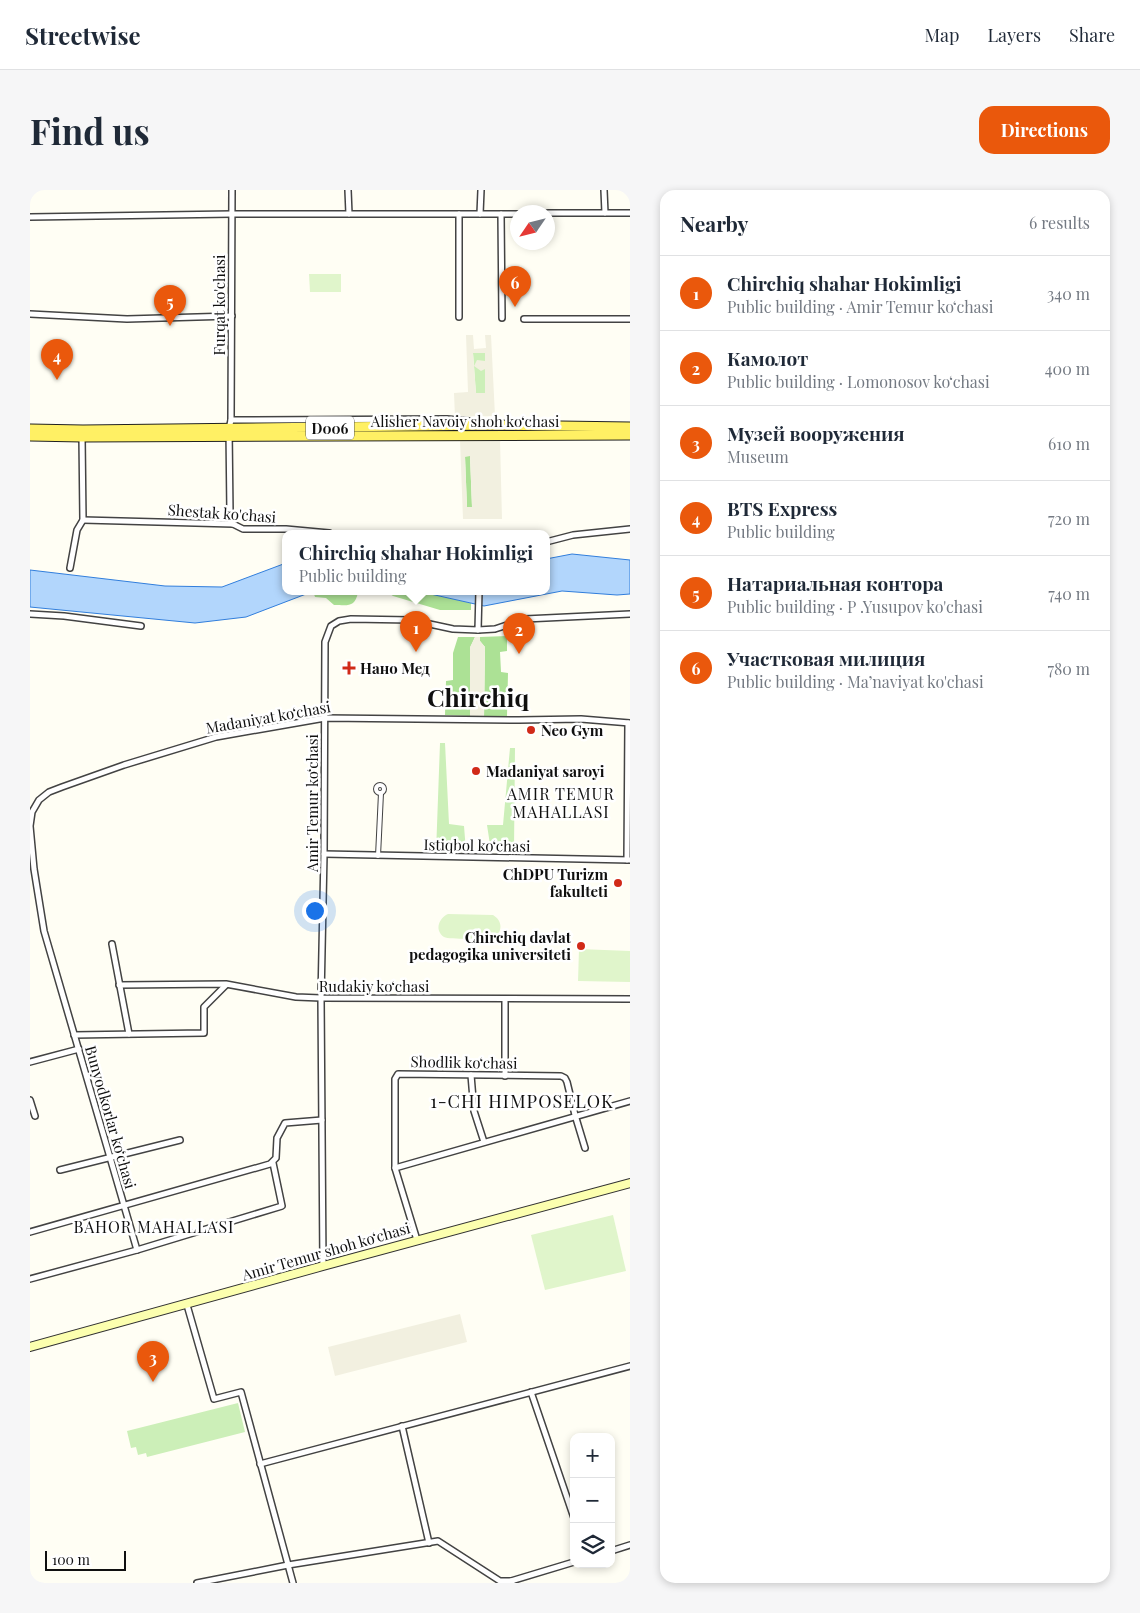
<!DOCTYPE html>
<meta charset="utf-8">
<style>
body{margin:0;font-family:"Playfair Display",serif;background:#f6f6f7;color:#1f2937}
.controls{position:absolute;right:15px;bottom:15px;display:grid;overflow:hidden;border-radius:10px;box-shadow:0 2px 8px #0003}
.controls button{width:45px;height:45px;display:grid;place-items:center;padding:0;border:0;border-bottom:1px solid #e0e1e3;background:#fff;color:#1f2937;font:25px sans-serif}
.compass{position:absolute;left:480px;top:15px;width:45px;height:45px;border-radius:50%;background:#fff;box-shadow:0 2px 8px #0003;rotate:235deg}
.scale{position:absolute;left:15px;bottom:12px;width:81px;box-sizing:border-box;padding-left:5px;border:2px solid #101010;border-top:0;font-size:14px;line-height:18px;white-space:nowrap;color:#101010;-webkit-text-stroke:4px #fff;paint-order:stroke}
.you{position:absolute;left:284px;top:720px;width:18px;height:18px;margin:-12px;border:4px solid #fff;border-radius:50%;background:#1a73e8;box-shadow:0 0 0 8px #1a73e833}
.badge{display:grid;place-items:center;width:32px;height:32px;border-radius:50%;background:#ea580c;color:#fff;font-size:16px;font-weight:700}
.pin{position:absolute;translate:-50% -41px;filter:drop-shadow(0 1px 2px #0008)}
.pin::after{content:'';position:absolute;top:26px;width:18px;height:15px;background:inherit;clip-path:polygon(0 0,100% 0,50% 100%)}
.popup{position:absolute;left:252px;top:340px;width:268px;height:65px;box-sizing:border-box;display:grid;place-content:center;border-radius:10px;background:#fff;filter:drop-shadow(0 1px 4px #0005);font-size:16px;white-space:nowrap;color:#747a83}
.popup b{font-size:19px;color:#1f2937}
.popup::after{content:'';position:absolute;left:50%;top:100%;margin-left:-10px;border:10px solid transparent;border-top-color:#fff}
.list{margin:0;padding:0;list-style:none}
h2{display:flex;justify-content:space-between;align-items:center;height:65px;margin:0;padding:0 20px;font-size:21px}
h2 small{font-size:16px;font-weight:400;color:#747a83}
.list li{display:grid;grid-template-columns:32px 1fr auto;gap:15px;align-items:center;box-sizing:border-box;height:75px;padding:0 20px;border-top:1px solid #e0e1e3}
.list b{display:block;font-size:19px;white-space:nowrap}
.list p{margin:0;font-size:16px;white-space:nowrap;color:#747a83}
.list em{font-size:16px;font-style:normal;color:#747a83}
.icon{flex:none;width:28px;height:28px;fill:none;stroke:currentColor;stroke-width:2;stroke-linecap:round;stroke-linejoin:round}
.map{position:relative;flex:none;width:600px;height:1393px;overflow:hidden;border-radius:15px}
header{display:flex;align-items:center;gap:30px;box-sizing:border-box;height:70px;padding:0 25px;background:#fff;border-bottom:1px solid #e0e1e3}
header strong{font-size:24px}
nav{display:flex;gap:28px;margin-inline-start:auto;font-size:18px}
.intro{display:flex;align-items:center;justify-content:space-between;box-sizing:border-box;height:120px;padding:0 30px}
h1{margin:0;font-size:35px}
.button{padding:12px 22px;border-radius:15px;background:#ea580c;color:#fff;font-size:18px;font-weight:700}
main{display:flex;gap:30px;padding:0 30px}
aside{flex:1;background:#fff;border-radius:15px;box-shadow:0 2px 8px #0003}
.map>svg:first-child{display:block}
</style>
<header>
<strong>Streetwise</strong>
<nav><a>Map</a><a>Layers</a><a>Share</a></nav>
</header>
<div class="intro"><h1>Find us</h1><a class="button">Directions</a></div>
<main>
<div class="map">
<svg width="600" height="1393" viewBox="0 0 600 1393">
<rect width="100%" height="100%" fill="#fffef4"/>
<g fill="#ccefb8">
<path d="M 443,163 L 455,163 L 456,203 L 446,204 Z"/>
<path d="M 410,553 L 415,553 L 419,634 L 434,636 L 436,661 L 429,662 L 428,664 C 422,666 411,667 406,663 Z"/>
<path d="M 480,558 L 485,558 L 484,661 L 480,666 L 479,661 L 461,661 L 457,635 L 473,635 Z"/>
<path d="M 208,1213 L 215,1242 L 117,1267 L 116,1263 L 108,1265 L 106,1257 L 101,1258 L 97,1241 Z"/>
</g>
<g fill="#ace195">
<path d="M 435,266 L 440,266 L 442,317 L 437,317 Z"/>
<path d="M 283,401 L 341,401 L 339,402 L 328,402 C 325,418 318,415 304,415 L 296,408 L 285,407 Z"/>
<path d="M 356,401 L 387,401 L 441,413 L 441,420 L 410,420 L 363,406 Z"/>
<path d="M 477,446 L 477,461 L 470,462 L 471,482 L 478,483 L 477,526 L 454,526 L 455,457 L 450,451 L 450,447 Z"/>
<path d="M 428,447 L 445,447 L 440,458 L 440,526 L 415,525 L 416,491 L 423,490 L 423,463 Z"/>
</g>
<g fill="#e0f5cb">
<path d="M 279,84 L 311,84 L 311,102 L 280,102 Z"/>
<path d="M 418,724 L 463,725 C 473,731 473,742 463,749 C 454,748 420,750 414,747 C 404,740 409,728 418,724 Z"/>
<path d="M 549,759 L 600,761 L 600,792 L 548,791 Z"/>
<path d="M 583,1025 L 596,1081 L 515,1100 L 501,1045 Z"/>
</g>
<g fill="#f2f0e0" fill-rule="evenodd">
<path d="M 436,145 L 443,145 L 444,159 L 456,158 L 455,145 L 461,145 L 465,226 L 425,227 L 424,203 L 438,202 ZM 443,163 L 455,163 L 455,171 L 447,170 L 444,176 L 451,181 L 455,179 L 455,203 L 446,203 Z"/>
<path d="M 430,250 L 470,250 L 472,329 L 433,329 ZM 440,266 L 442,317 L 437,317 L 435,267 Z"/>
<path d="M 445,447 L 450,447 L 450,451 L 455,457 L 454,530 L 440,529 L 440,457 Z"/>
<path d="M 430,1124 L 437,1152 L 305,1186 L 298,1157 Z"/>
</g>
<g fill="#b2d6fc" stroke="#317edc">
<path d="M 542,364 L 600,370 L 600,404 L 587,405 L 532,401 L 454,416 L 387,401 L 516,401 L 516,369 Z"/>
<path d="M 256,373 L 256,401 L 284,401 L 216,427 L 165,433 L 0,417 L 0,380 L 135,396 L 192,397 Z"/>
</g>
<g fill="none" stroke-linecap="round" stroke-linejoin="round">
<g stroke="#434343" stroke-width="6">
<g id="pedestrian">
<circle cx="350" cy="599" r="4"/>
<path d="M 348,666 L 351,603"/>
</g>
</g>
<g stroke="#434343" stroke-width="8">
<g id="minor">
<path d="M 202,0 L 201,230 L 199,239 L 200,323 L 203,334"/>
<path d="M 318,0 L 319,24"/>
<path d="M 574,0 L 575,23"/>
<path d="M 518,23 L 600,23"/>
<path d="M 450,24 L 451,0"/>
<path d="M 471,24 L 472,128"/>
<path d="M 0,27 L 202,24 L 488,24"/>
<path d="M 0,124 L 97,129 L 202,126"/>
<path d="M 429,127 L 429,24"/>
<path d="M 494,129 L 600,129"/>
<path d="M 201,230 L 417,229 L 450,232"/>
<path d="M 53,330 L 203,334 L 213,339 L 256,339 L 299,343"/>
<path d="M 516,352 L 543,345 L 600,339"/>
<path d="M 40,378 L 47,340 L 53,330 L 52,247"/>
<path d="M 0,424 L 34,426 L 111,436"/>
<path d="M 448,440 L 465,439 L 495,429 L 600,424"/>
<path d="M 294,664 L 600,670"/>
<path d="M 597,670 L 598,533"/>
<path d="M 82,754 L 99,844"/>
<path d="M 89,795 L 196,794 L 266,807 L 291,808 L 600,809"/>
<path d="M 44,845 L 174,843 L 174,817 L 196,795"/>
<path d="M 0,872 L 49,859"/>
<path d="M 441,885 L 444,921 L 454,952"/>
<path d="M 475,886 L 475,809"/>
<path d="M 0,910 L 5,926"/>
<path d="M 365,978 L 600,911"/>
<path d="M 30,980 L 150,950"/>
<path d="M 0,1042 L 240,974 L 246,968 L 247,948 L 255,933 L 292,930"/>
<path d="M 387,1050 L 365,978 L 365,889 L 368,884 L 531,886 L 535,888 L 537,892 L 545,925 L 555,958"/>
<path d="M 107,1060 L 14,741 L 4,679 L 0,636 L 2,622 L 9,610 L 19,602 L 32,597 L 94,575 L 186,547 L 295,528 L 489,530 L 551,529 L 600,533"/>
<path d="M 293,1076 L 291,808 L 294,664 L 295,452 L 301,436 L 309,431 L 321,429 L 381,430 L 423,439 L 448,440 L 449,401"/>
<path d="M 0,1089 L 107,1060 L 252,1016 L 243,973"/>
<path d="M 157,1115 L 184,1209 L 211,1202 L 263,1393"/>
<path d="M 501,1202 L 544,1328"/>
<path d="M 372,1236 L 399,1353"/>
<path d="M 230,1274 L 600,1176"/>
<path d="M 581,1361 L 600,1355"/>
<path d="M 481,1391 L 544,1372"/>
<path d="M 167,1393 L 258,1375 L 408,1351 L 470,1391 L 481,1391 L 482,1393"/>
</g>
</g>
<g stroke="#323232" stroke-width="10">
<path id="secondary" d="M 0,1157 L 293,1076 L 600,993"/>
</g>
<g stroke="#212121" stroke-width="11">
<g id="primary">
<path d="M 0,239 L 53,240 L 464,235 L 600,237"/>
<path d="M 0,246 L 52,247 L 600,245"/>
</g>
</g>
<use href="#pedestrian" stroke="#fff" stroke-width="4"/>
<use href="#minor" stroke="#fff" stroke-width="5"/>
<use href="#secondary" stroke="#fcffaf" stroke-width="8"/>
<use href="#primary" stroke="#fff064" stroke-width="9"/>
</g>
<g fill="#d12a18" stroke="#fff" stroke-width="2">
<path d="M316.5 470.5h5v5h5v5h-5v5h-5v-5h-5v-5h5z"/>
<circle cx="501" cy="540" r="5"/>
<circle cx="446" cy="581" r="5"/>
<circle cx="588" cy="693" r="5"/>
<circle cx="551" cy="756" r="5"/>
</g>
<g text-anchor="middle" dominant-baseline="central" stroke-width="5" stroke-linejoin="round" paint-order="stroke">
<rect fill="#fff" stroke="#585858" stroke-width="1" x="276" y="226.5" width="48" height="23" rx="4"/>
<g font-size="14" font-weight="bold" fill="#101010">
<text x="300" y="238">D006</text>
</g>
<g font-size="15" fill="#101010" stroke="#fff">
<text transform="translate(189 115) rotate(-90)">Furqat ko'chasi</text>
<text x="435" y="231">Alisher Navoiy shoh koʻchasi</text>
<text transform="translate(192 323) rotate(4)">Shestak ko'chasi</text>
<text transform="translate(238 527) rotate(-10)">Madaniyat ko‘chasi</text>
<text transform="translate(282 613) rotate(-90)">Amir Temur ko‘chasi</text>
<text transform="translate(447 655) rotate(1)">Istiqbol ko‘chasi</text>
<text x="344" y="796">Rudakiy ko‘chasi</text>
<text transform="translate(434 872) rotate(1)">Shodlik ko‘chasi</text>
<text transform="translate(81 927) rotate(74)">Bunyodkorlar ko‘chasi</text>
<text transform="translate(296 1061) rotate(-16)">Amir Temur shoh ko‘chasi</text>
</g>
<g font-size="15" font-weight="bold" fill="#101010" stroke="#fff" text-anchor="start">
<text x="330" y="478">Нано Мед</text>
<text x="511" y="540">Neo Gym</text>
<text x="456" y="581">Madaniyat saroyi</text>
<text x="578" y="684" text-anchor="end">ChDPU Turizm<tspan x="578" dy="17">fakulteti</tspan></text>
<text x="541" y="747" text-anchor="end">Chirchiq davlat<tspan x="541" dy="17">pedagogika universiteti</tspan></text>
</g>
<g font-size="16" letter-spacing="1" fill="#101010" stroke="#fff">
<text x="531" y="603">AMIR TEMUR<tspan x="531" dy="18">MAHALLASI</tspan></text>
<text x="124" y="1036">BAHOR MAHALLASI</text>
</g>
<g font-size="18" letter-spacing="1" fill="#101010" stroke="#fff">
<text x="492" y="911">1-CHI HIMPOSELOK</text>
</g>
<g font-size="25" font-weight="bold" fill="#101010" stroke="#fff">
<text x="448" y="506">Chirchiq</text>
</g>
</g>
</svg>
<div class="controls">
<button>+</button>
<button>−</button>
<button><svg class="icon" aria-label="layers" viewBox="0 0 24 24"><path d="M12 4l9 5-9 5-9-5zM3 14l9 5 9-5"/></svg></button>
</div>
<svg class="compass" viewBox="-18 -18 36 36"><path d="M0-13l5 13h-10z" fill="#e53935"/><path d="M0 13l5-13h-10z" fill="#747a83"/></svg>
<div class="scale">100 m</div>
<div class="you"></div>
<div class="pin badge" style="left:386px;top:462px">1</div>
<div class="popup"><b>Chirchiq shahar Hokimligi</b>Public building</div>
<div class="pin badge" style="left:489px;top:464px">2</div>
<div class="pin badge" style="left:123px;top:1192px">3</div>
<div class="pin badge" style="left:27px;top:190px">4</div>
<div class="pin badge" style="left:140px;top:136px">5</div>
<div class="pin badge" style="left:485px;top:117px">6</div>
</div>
<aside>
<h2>Nearby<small>6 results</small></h2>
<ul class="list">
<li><span class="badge">1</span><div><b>Chirchiq shahar Hokimligi</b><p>Public building · Amir Temur ko‘chasi</p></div><em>340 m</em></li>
<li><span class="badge">2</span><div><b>Камолот</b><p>Public building · Lomonosov ko‘chasi</p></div><em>400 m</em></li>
<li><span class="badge">3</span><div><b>Музей вооружения</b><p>Museum</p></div><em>610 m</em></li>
<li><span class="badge">4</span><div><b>BTS Express</b><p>Public building</p></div><em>720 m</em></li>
<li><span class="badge">5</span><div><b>Натариальная контора</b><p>Public building · P .Yusupov ko'chasi</p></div><em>740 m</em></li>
<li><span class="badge">6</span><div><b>Участковая милиция</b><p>Public building · Ma’naviyat ko'chasi</p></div><em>780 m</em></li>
</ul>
</aside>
</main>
